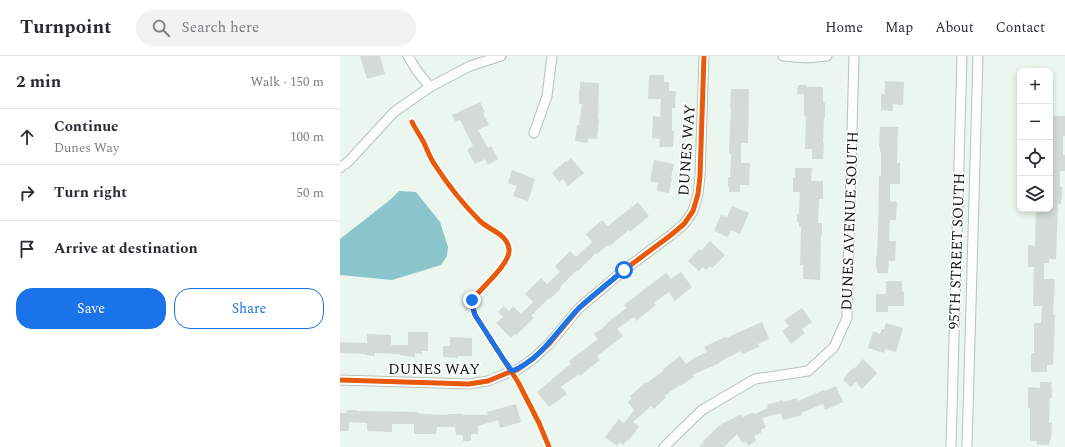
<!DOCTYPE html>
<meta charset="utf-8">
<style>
body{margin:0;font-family:Spectral,serif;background:#f2f2f3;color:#2b2b33}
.controls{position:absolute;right:12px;top:12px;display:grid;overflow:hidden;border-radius:8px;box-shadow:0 2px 6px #0003}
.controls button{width:36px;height:36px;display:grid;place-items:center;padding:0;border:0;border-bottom:1px solid #e1e1e2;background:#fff;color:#2b2b33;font:20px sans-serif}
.stop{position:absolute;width:12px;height:12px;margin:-9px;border:3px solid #1a73e8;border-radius:50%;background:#fff}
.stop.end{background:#1a73e8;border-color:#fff;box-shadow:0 1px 4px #0008}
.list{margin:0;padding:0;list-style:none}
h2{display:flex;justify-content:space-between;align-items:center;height:52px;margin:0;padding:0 16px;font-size:17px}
h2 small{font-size:13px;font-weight:400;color:#7c7c81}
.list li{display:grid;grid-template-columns:26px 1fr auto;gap:12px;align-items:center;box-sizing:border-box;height:56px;padding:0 16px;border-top:1px solid #e1e1e2}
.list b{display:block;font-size:15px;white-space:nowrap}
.list p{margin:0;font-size:13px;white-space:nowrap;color:#7c7c81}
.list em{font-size:13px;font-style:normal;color:#7c7c81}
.actions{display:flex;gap:8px;padding:12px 16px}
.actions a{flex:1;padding:9px 0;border:1px solid #1a73e8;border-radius:16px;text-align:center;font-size:14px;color:#1a73e8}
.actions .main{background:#1a73e8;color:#fff}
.icon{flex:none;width:22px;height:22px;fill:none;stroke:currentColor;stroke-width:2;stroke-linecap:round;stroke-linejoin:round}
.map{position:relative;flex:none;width:725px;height:391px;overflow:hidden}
header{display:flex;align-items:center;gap:24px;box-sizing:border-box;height:56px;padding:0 20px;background:#fff;border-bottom:1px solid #e1e1e2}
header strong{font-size:19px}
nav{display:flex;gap:22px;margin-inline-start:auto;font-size:14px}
.search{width:280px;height:36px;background:#f2f2f3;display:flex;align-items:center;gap:10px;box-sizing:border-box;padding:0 14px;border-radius:22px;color:#7c7c81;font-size:15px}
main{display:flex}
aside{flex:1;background:#fff}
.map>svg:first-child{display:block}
</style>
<header>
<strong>Turnpoint</strong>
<div class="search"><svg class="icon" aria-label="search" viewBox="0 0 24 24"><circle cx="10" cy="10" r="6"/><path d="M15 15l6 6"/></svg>Search here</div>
<nav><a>Home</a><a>Map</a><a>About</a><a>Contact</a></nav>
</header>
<main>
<aside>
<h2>2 min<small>Walk · 150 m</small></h2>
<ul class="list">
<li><svg class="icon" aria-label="ahead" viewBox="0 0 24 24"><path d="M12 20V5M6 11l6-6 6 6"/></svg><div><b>Continue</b><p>Dunes Way</p></div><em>100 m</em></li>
<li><svg class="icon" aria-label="right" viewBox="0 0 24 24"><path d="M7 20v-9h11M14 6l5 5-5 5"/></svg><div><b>Turn right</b></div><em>50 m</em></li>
<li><svg class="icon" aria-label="arrive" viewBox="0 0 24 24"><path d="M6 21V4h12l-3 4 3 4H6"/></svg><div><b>Arrive at destination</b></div></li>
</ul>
<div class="actions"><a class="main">Save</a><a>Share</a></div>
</aside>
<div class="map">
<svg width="725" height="391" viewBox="0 0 725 391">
<rect width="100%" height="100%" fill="#eaf6ee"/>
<path fill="#89c5cb" d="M 59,135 L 76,136 L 100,166 L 108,191 L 107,200 L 101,209 L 52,224 L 0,219 L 0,183 L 50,144 Z"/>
<g fill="#d3dbd4">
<path d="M 20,0 L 40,0 L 45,18 L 27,23 Z"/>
<path d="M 309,19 L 324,19 L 324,26 L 329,26 L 329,35 L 336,35 L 335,52 L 332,52 L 332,75 L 334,75 L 333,91 L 319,91 L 320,83 L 312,82 L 313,60 L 320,61 L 321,43 L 308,43 Z"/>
<path d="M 545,25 L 564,26 L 563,49 L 553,48 L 553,55 L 541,54 L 541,38 L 545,38 Z"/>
<path d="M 240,26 L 259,27 L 258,63 L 259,63 L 257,83 L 248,82 L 248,87 L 235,85 L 237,69 L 239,69 L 242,48 L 239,48 L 239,33 L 240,33 Z"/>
<path d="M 458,29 L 467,29 L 467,31 L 483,31 L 483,47 L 485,47 L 485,63 L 484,63 L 483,87 L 484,87 L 483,103 L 472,103 L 472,93 L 465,93 L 466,61 L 464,60 L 464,38 L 457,38 Z"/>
<path d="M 391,33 L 409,33 L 408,87 L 401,87 L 401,107 L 410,107 L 409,129 L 400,129 L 400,136 L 389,136 L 389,131 L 388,131 L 388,121 L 390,121 L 391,98 L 389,98 L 389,94 L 391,53 L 390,53 Z"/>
<path d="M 140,46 L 145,56 L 143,57 L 149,69 L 138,74 L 148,92 L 151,90 L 158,103 L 148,109 L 145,103 L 135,108 L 127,94 L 133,90 L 120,64 L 116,66 L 112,59 Z"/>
<path d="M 713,60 L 725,60 L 725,80 L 723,80 L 723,99 L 725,99 L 725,115 L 720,115 L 720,131 L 722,131 L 722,143 L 721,143 L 721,148 L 718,148 L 716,203 L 709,203 L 709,207 L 704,207 L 704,223 L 715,223 L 713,259 L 715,259 L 713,309 L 707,309 L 707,316 L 691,316 L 691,297 L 694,297 L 694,267 L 701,267 L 702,250 L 693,250 L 694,211 L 688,211 L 688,189 L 695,190 L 696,153 L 710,154 L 710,90 L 712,90 Z"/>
<path d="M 540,71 L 558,71 L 557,107 L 560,107 L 560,128 L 550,128 L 550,145 L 557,146 L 556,164 L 550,164 L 549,185 L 556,185 L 555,205 L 549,205 L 548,217 L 537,217 L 537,212 L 536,212 L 536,200 L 537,200 L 538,176 L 539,120 L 541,120 L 541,96 L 540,96 L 540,91 L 539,91 Z"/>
<path d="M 231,102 L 244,117 L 228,130 L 223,123 L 219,126 L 212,117 L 226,105 L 227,106 Z"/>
<path d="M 314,104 L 334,108 L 331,122 L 332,122 L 329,137 L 317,135 L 318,127 L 310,125 Z"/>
<path d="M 455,112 L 472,112 L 471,125 L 483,125 L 483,143 L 479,143 L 478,167 L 482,167 L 482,179 L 481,179 L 480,224 L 463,223 L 463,209 L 460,209 L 461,171 L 459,171 L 459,166 L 457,166 L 457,158 L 459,158 L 460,136 L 453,136 L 453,121 L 455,122 Z"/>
<path d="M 172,114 L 195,123 L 188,145 L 173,140 L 177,130 L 168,127 Z"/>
<path d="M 298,146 L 309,160 L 290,176 L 289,174 L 270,190 L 268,189 L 257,198 L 256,197 L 238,215 L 237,214 L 220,231 L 221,232 L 210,243 L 209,242 L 191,260 L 194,262 L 176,279 L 175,278 L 171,282 L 156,267 L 163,261 L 158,256 L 164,250 L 169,255 L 173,250 L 181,258 L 193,246 L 185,238 L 201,222 L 207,228 L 220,216 L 215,210 L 230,195 L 236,201 L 252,186 L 246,178 L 262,164 L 268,170 Z"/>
<path d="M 392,150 L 409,157 L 400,178 L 391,174 L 388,181 L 374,175 L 381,159 L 387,161 Z"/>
<path d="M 370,185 L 385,199 L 372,212 L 370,210 L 366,214 L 363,211 L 359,215 L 348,205 L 359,193 L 361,195 Z"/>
<path d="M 341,216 L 352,231 L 335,245 L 329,236 L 314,247 L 316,249 L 296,265 L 294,261 L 277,273 L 283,280 L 257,300 L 260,304 L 240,320 L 239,318 L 221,331 L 227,338 L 209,351 L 197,336 L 208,327 L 212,324 L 212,323 L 231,308 L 229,305 L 258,283 L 254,278 L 265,270 L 268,266 L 287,252 L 284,249 L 326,217 L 331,223 Z"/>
<path d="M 546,225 L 562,225 L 562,235 L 564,236 L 564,250 L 548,250 L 548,256 L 536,256 L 536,238 L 546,238 Z"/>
<path d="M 462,252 L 472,266 L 462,273 L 465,277 L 451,288 L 442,275 L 449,270 L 444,264 Z"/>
<path d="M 422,266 L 429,283 L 418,288 L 419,291 L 402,298 L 401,295 L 379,306 L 380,307 L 352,319 L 354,321 L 340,330 L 340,329 L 324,340 L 326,341 L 314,353 L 311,350 L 293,366 L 299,371 L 288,385 L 287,384 L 283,389 L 280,386 L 277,390 L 265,381 L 279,363 L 284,367 L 294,354 L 288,346 L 292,342 L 290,340 L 306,326 L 307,327 L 324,314 L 323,313 L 331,307 L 340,300 L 346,308 L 354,302 L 367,296 L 364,291 L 385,281 L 386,282 Z"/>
<path d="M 546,267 L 563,272 L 556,296 L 545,293 L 544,297 L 528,292 L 533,275 L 540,278 L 542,273 L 544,273 Z"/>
<path d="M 68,276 L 88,276 L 88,295 L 82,295 L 82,298 L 75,297 L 75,301 L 66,300 L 60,299 L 60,298 L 35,297 L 35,300 L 25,299 L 25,298 L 0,297 L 0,286 L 27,287 L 27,278 L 51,279 L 51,289 L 68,289 Z"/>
<path d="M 110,281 L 132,282 L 132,300 L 118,300 L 118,302 L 103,301 L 103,290 L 110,290 Z"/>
<path d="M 523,303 L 537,317 L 522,333 L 516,326 L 511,331 L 503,324 L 506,320 L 506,319 L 513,312 L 514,313 Z"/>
<path d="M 700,326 L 712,326 L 711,332 L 712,332 L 712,342 L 710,342 L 709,367 L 712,367 L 711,384 L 710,383 L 709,389 L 697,389 L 697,385 L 690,385 L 690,352 L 688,352 L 688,331 L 700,332 Z"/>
<path d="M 496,330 L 503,346 L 485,354 L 483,348 L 461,357 L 462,359 L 443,364 L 441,357 L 422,362 L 426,371 L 421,374 L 422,376 L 414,380 L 416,385 L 408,390 L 406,386 L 403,387 L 402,385 L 401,385 L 397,378 L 384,391 L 359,391 L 364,386 L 363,385 L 380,369 L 401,358 L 402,361 L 412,357 L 414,357 L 415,358 L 428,352 L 427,349 L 442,344 L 443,346 L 457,342 L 458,345 L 484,334 L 485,335 Z"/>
<path d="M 176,348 L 181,366 L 160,372 L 158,364 L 138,370 L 138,378 L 131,378 L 131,385 L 123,385 L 123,379 L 116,379 L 115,371 L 97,371 L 96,378 L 74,378 L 74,368 L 52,368 L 52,376 L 27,375 L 27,367 L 9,366 L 9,375 L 0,375 L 0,357 L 6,357 L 7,354 L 17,354 L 17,355 L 78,356 L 78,357 L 83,358 L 108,359 L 108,358 L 123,358 L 123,359 L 148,359 L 147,356 Z"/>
</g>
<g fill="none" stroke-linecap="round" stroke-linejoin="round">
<g stroke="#b7c2bb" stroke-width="11">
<g id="street">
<path d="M 68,0 L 77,15 L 90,31"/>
<path d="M 443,0 L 467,2 L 487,0"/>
<path d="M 194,77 L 207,40 L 212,0"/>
<path d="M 0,112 L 9,105 L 54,56 L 90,31 L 130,10 L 161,0"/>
<path d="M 0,324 L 129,328 L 148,325 L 172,315 L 177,314 L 194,302 L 209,288 L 239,252 L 284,214 L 331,179 L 344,168 L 353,155 L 358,138 L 360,120 L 364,0"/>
<path d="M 324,391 L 362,354 L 415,323 L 468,315 L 494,291 L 507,262 L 514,0"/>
<path d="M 611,391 L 622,0"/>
<path d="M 627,391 L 638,0"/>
</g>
</g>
<use href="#street" stroke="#fcfefc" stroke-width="9"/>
<g stroke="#fff" stroke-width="8">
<g id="cycleway">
<path d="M 72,66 C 75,72 79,78 83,85 C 87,93 90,102 95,109 C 108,129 123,148 139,164 C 148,174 167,177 169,193 C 171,205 148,226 140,235 C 138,237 133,241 132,244 C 131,249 134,255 135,259 L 178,326 L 199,367 L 209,391"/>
<path d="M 0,324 L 129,328 L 148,325 L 172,315 L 177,314 L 194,302 L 209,288 L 239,252 L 284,214 L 331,179 L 344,168 L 353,155 L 358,138 L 360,120 L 364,0"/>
</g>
</g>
<use href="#cycleway" stroke="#e8590c" stroke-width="5"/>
</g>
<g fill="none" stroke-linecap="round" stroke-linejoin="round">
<path stroke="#1a73e8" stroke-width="5" d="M 132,244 L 133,252 L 135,259 L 164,304 L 172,315 C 202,303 217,274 239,252 C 253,239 269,227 284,214"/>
</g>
<g text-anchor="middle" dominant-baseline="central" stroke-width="3" stroke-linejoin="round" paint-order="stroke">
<g font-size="15" fill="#0e1611" stroke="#fff">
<text transform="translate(347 94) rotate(-86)">DUNES WAY</text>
<text transform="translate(510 165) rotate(-88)">DUNES AVENUE SOUTH</text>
<text transform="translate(617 195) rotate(-88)">95TH STREET SOUTH</text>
<text x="94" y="313">DUNES WAY</text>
</g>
</g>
</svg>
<div class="controls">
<button>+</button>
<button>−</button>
<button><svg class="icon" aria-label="locate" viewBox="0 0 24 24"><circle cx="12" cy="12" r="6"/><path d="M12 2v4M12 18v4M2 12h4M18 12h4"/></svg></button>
<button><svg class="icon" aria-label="layers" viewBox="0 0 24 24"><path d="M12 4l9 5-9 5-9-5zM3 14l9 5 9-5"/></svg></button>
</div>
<div class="stop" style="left:284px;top:214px"></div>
<div class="stop end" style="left:132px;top:244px"></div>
</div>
</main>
